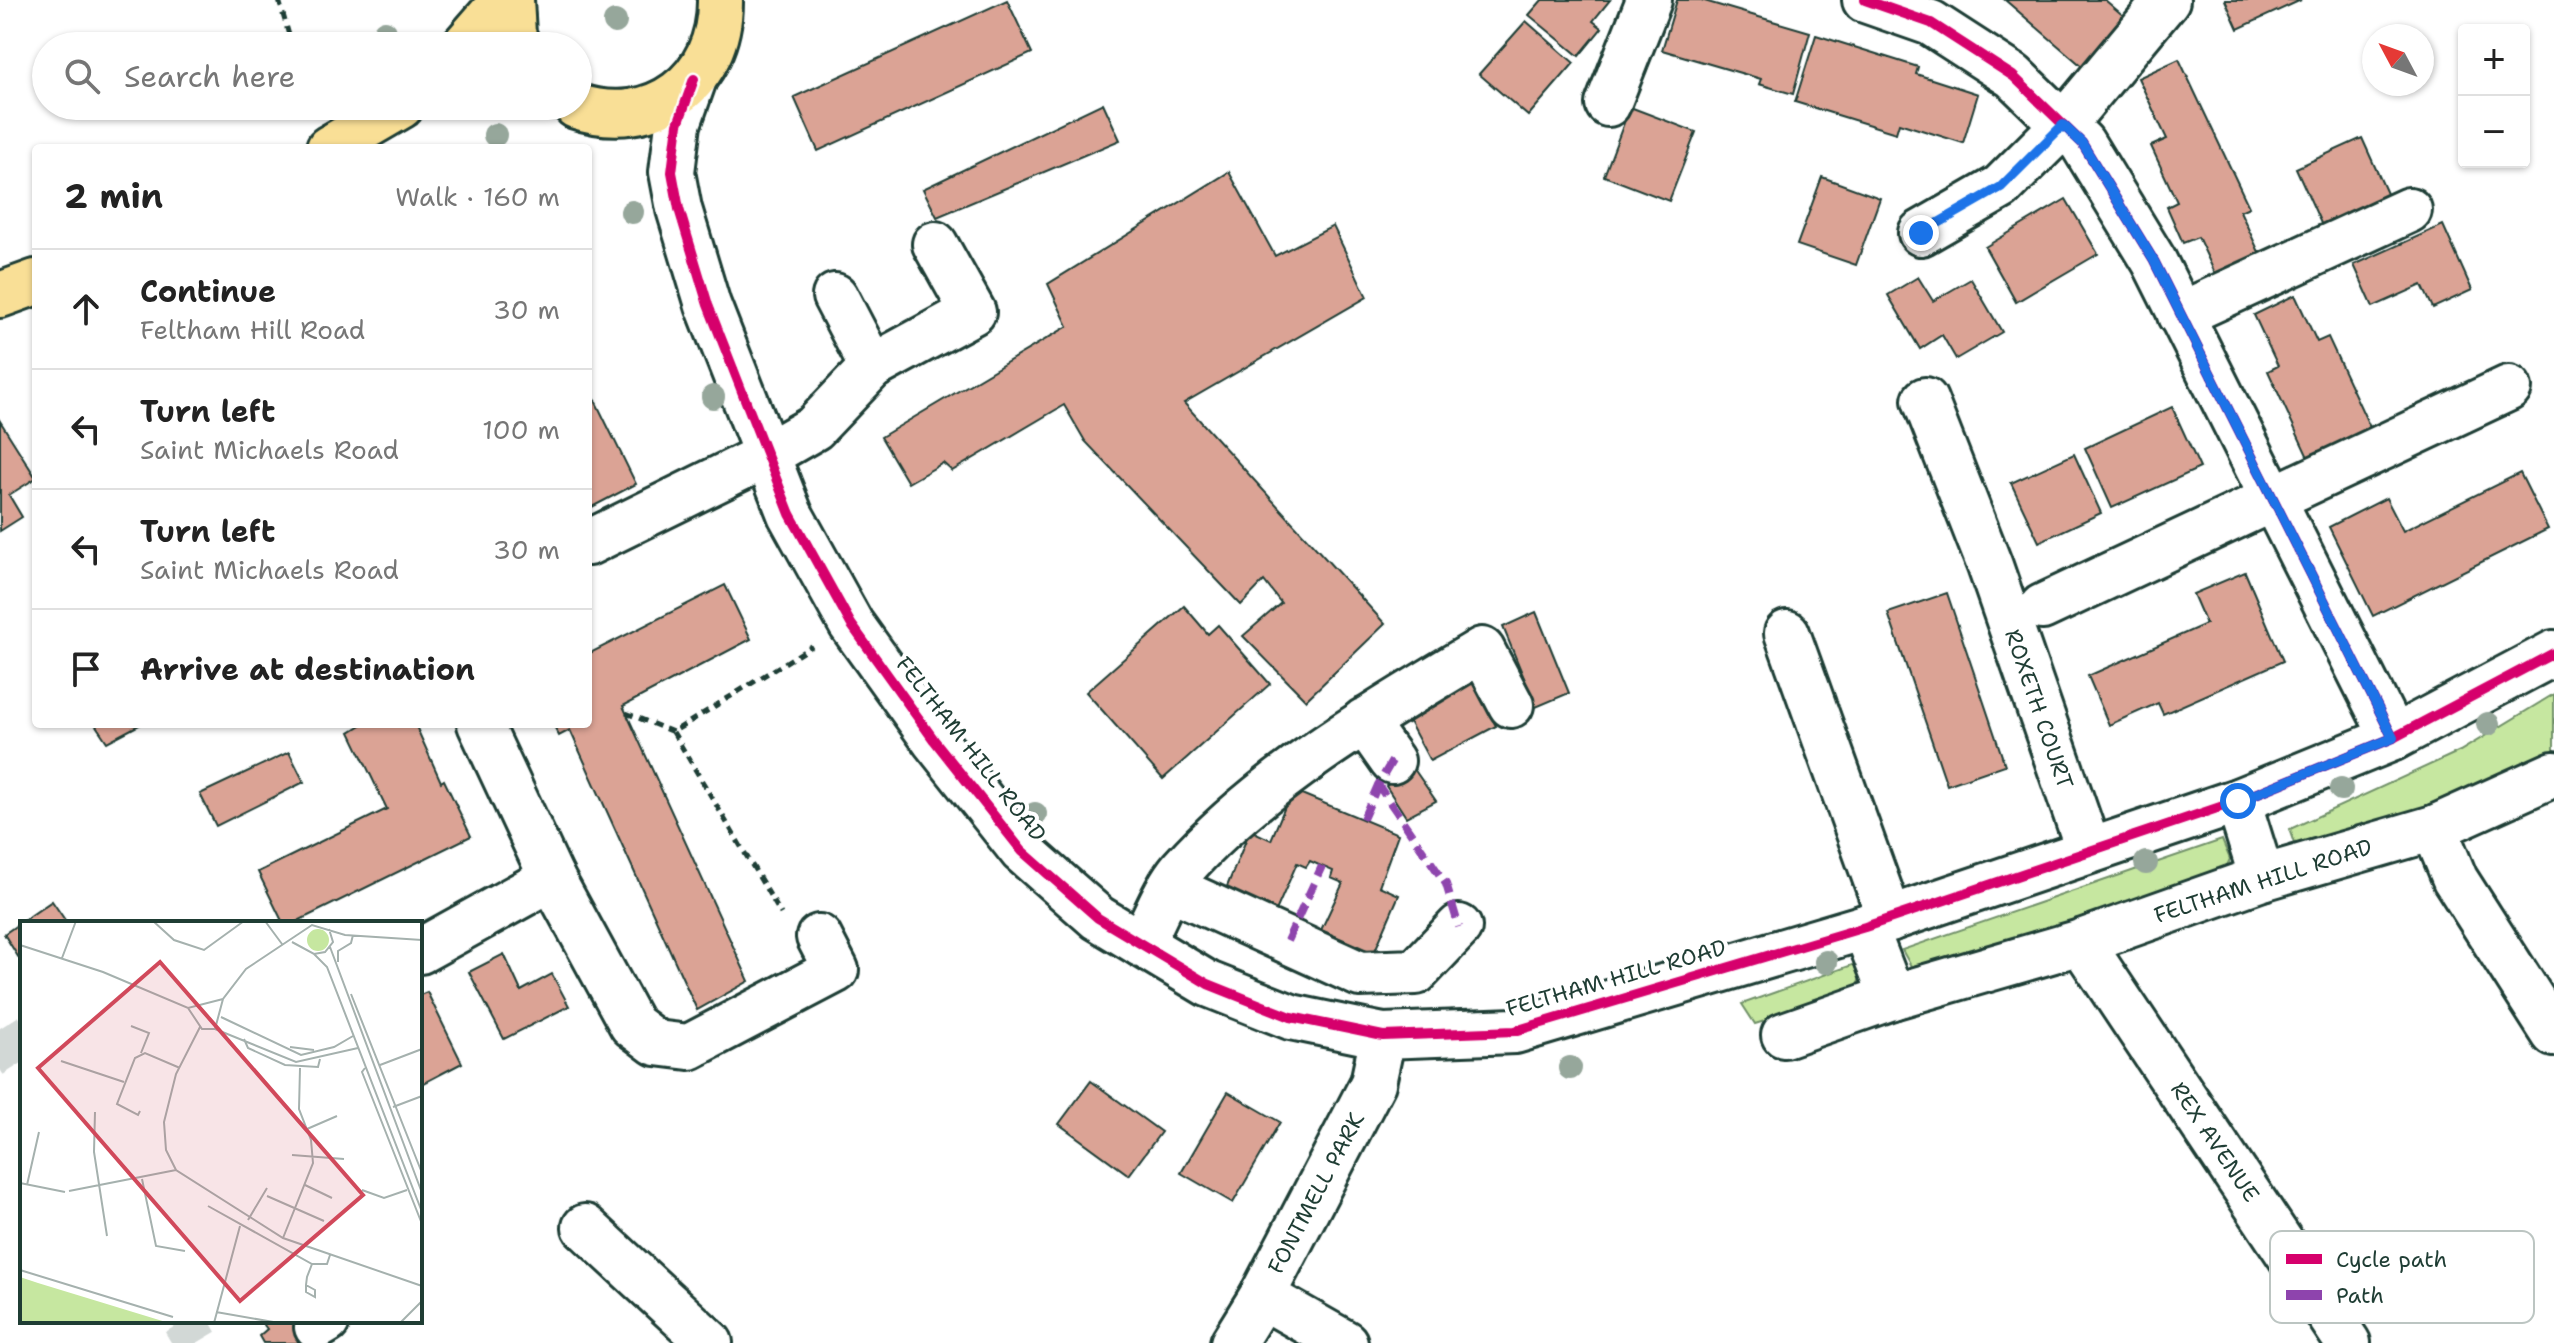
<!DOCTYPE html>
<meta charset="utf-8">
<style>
body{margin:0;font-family:"Shantell Sans",sans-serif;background:#f6f6f6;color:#222}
.controls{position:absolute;right:24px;top:24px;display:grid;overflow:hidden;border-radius:8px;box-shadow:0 2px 6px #0004}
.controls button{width:72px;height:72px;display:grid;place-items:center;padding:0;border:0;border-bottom:2px solid #e0e0e0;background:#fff;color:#222;font:40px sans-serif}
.compass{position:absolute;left:2362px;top:24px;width:72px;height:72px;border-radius:50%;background:#fff;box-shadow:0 2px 6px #0004;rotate:311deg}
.stop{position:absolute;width:24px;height:24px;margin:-18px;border:6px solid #1a73e8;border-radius:50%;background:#fff}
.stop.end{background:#1a73e8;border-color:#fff;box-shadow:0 2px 8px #0008}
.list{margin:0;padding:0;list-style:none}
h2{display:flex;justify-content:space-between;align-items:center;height:104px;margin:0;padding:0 32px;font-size:34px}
h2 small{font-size:26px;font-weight:400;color:#767676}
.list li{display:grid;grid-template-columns:52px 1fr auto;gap:24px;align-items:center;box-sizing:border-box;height:120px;padding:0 32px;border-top:2px solid #e0e0e0}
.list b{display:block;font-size:30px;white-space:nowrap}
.list p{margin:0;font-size:26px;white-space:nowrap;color:#767676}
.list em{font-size:26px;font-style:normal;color:#767676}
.icon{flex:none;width:44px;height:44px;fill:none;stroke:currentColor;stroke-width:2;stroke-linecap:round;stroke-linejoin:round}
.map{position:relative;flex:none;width:2554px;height:1343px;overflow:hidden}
.search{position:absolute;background:#fff;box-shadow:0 2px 6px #0004;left:32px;top:32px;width:560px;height:88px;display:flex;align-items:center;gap:20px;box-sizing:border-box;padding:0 28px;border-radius:44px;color:#767676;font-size:30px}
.panel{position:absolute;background:#fff;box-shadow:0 2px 6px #0004;left:32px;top:144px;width:560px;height:584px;border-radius:8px}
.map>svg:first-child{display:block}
</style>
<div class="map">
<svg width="2554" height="1343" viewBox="0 0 2554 1343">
<rect width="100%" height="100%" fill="#fff"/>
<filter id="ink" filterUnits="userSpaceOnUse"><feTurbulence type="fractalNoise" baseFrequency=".0125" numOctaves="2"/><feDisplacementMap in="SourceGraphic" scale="16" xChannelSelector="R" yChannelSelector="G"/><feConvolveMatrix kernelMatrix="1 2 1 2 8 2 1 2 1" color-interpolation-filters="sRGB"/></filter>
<g filter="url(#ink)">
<g fill="#c6e7a0" stroke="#72926a" stroke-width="2">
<path d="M 2554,694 L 2554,752 L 2449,801 L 2297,849 L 2290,829 L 2460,751 Z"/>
<path d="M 2222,840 L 2230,859 L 2225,870 L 1928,970 L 1912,968 L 1902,950 Z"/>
<path d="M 1855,964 L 1861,976 L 1854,993 L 1755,1024 L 1742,1004 Z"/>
</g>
<g fill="#dba395" stroke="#1f3d34" stroke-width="2">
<path d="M 1007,0 L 1032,53 L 818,151 L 794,97 Z"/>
<path d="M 1542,0 L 1610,0 L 1593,21 L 1602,28 L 1579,56 L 1529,15 Z"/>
<path d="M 1677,0 L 1701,0 L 1810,32 L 1793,94 L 1759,84 L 1761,79 L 1662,50 Z"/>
<path d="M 2005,0 L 2105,0 L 2125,17 L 2083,67 Z"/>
<path d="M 2225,0 L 2301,0 L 2238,29 Z"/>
<path d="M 1526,21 L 1574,63 L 1528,116 L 1479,74 Z"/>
<path d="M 1816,35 L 1918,67 L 1916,74 L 1978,94 L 1963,143 L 1899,123 L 1896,133 L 1795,102 Z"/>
<path d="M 2179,59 L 2249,207 L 2240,211 L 2265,265 L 2221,286 L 2198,237 L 2183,243 L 2167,207 L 2177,202 L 2151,146 L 2167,139 L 2138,78 Z"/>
<path d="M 1103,103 L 1120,140 L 937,217 L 923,189 Z"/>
<path d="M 1630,107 L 1696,132 L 1669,201 L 1604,176 Z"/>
<path d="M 2362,138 L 2389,198 L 2323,228 L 2296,168 Z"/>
<path d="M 1229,172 L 1275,256 L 1333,226 L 1367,297 L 1184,403 L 1385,624 L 1306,700 L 1243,636 L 1281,603 L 1264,581 L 1241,605 L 1085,441 L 1064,405 L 952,471 L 943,463 L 908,483 L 881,437 L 1068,326 L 1048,284 Z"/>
<path d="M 1822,177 L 1880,198 L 1856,265 L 1797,245 Z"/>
<path d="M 2066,199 L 2098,254 L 2016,302 L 1985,247 Z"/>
<path d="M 2443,225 L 2472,290 L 2433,308 L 2422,285 L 2373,307 L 2354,265 Z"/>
<path d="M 1918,277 L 1933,301 L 1971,279 L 2002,332 L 1956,359 L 1942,335 L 1920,349 L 1888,295 Z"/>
<path d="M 2295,295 L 2317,342 L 2328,337 L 2374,436 L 2312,466 L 2268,371 L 2278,366 L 2254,315 Z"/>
<path d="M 588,386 L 636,484 L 588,509 Z"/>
<path d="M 2172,407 L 2200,468 L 2112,508 L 2085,448 Z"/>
<path d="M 0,421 L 36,478 L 9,495 L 22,517 L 0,531 Z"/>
<path d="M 2074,454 L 2101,513 L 2039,542 L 2011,483 Z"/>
<path d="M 2520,473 L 2548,529 L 2373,616 L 2329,527 L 2386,498 L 2403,531 Z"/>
<path d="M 2245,572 L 2283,661 L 2163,714 L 2158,703 L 2109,725 L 2088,676 L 2206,624 L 2193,594 Z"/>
<path d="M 725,585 L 751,639 L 623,706 L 749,981 L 697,1010 L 570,730 L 559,736 L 553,724 L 588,724 L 588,654 Z"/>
<path d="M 1947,593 L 2005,765 L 1947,785 L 1888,613 Z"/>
<path d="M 1184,606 L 1208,634 L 1218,625 L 1270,684 L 1163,779 L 1086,692 Z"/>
<path d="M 1536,612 L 1569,693 L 1536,707 L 1503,627 Z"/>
<path d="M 1465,667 L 1496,726 L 1430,761 L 1399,703 Z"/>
<path d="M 95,724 L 141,724 L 107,742 Z"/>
<path d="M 363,724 L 415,724 L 441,782 L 444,780 L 471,836 L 294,923 L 283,923 L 258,872 L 387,809 L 350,732 Z"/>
<path d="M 289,752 L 304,782 L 216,826 L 200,794 Z"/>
<path d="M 1414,769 L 1436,801 L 1406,817 L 1386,786 Z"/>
<path d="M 1292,790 L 1398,834 L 1379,886 L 1399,895 L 1374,953 L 1321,930 L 1343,883 L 1331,878 L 1333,871 L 1310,861 L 1306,867 L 1297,863 L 1276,911 L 1226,889 L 1250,830 L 1271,840 Z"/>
<path d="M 52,901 L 67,923 L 22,923 L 22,963 L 4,934 Z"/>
<path d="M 504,954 L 521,991 L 552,974 L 569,1006 L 504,1039 L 469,972 Z"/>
<path d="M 427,992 L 462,1063 L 420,1085 L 420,995 Z"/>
<path d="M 1091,1081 L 1161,1132 L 1129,1175 L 1059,1124 Z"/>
<path d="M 1228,1092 L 1280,1122 L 1233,1203 L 1181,1173 Z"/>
<path d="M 261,1321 L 313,1321 L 327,1343 L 263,1343 L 259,1336 L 267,1329 Z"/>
</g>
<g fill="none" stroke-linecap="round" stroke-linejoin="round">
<g stroke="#d2d8d6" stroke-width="44" stroke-dasharray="44 22" stroke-linecap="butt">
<path d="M 0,1028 L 22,1063"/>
<path d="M 184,1321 L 197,1343"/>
</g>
<g stroke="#1f3d34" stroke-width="50">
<g id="minor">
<path d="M 1865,0 L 1931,23 L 2013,76 L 2082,143 L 2154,261 L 2393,738"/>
<path d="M 694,79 L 678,124 L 672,172 L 679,209 L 708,305 L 790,514 L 851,624 L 934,740 L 1022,851 L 1098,918 L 1208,984 L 1291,1017 L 1383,1036 L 1515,1031 L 1865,927 L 2238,801 L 2393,738 L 2554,653"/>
<path d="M 1608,104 L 1649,0"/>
<path d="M 1921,233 L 2001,187 L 2063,125 L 2167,0"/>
<path d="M 835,296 L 872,367"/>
<path d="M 2180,315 L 2409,210"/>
<path d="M 1925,400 L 1990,566 L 2089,851"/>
<path d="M 588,543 L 767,455 L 814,428 L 872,367 L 973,312 L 935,244"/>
<path d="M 2042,607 L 2509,388"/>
<path d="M 1787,633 L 1890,919"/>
<path d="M 1364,721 L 1392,761"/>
<path d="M 480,724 L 552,878 L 632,1025 L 656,1043 L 689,1047 L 836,970 L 819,937"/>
<path d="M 2238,801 L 2262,878"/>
<path d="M 2434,828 L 2455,879 L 2554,1034"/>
<path d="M 1171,888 L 1360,974 L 1416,972 L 1459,927"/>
<path d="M 1865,927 L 1892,997"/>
<path d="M 2081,942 L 2348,1343"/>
<path d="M 1141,944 C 1154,920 1165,889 1182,869 C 1261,780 1381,710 1482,650 L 1511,705"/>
<path d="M 420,951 L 552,878"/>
<path d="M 1784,1035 L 1892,997 L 2081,942 L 2262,878 L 2434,828 L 2554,774"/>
<path d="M 585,1227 L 710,1343"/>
<path d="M 1262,1296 L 1345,1343"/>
<path d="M 317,1327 L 327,1321"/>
<path d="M 1233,1343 L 1262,1296 L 1373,1083 L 1383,1036"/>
</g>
</g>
<g stroke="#1f3d34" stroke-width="50">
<g id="major">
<path d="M 511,0 L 513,34 L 518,46"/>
<path d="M 464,46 L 504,0"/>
<path d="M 576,106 C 653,132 721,81 720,0"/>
<path d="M 329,148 L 401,106"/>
<path d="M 0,295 L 36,282"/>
</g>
</g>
<g stroke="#1f3d34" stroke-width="5" stroke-dasharray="8 6" stroke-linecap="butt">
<path d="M 279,0 L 292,46"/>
<path d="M 626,713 L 673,732 L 812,646"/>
<path d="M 673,732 L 781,914"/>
</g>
<use href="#minor" stroke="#fff" stroke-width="44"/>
<use href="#major" stroke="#f9df96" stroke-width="44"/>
<g stroke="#8e44ad" stroke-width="8" stroke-dasharray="16 8" stroke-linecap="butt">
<path d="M 1392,761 L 1378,785 L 1446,884 L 1459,927"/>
<path d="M 1363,819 L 1378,785"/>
<path d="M 1287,941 L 1322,866"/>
</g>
<g stroke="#fff" stroke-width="15">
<g id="cycleway">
<path d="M 1865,0 L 1931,23 L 2013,76 L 2082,143 L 2154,261 L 2393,738"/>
<path d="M 694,79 L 678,124 L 672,172 L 679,209 L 708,305 L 790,514 L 851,624 L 934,740 L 1022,851 L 1098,918 L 1208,984 L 1291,1017 L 1383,1036 L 1515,1031 L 1865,927 L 2238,801 L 2393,738 L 2554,653"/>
</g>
</g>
<use href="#cycleway" stroke="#d6006c" stroke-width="10"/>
</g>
<g fill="#96a79b">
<circle cx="615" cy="22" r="12"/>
<circle cx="385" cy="32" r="12"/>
<circle cx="495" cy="135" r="12"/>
<circle cx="632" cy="212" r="12"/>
<circle cx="713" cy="397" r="12"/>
<circle cx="2488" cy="724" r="12"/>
<circle cx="2341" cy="789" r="12"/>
<circle cx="1035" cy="814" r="12"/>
<circle cx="2146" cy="863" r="12"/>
<circle cx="1826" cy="962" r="12"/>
<circle cx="1570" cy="1068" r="12"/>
</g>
</g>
<g fill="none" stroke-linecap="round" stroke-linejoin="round" filter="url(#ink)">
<path stroke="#1a73e8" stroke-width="10" d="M 1921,233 L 2001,187 L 2063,125 L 2082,143 L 2154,261 L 2393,738 L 2238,801"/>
</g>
<g text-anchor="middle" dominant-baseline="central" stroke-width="8" stroke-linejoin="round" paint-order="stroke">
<g font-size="22" fill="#1f3d34" stroke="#fff">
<text transform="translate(2039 709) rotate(71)">ROXETH COURT</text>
<text transform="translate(971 749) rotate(52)">FELTHAM HILL ROAD</text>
<text transform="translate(2263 881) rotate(-18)">FELTHAM HILL ROAD</text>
<text transform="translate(1616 978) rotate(-16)">FELTHAM HILL ROAD</text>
<text transform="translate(2215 1142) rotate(56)">REX AVENUE</text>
<text transform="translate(1316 1193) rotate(-62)">FONTMELL PARK</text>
</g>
</g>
<g transform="translate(20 921)">
<rect width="402" height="402" fill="#fff"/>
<path d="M287 19a11 11 0 1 1 22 0a11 11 0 1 1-22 0ZM 0,356 L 18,362 L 149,402 L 0,402 Z" fill="#c6e7a0"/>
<path fill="none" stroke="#a5b1ae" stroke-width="2" d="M 133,0 L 154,19 L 184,29 L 224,0M 245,0 L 262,23M 272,21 L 294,33 L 305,31 L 313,21 L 309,8M 0,24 L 83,51 L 168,87 L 203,78M 310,26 L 402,272M 294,33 L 307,46 L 402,291M 42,37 L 56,0M 318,41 L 318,30 L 331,22 L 333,14M 331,73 L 402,252M 168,87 L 182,108 L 195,108 L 203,78 L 226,48 L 292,4 L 325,14 L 402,19M 201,96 L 281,134 L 314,126 L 333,115M 111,105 L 129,112 L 121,132M 180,106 L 156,153 L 144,201 L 146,229 L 156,249 L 263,317 L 402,365M 195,108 L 276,141 L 338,127M 224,118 L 228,127 L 265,144 L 298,146 L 300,138M 270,126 L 294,129M 41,140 L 104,161M 360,144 L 402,128M 345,147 L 342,151 L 402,303M 373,186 L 402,175M 120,190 L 118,194 L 97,183 L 115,137 L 125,132 L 160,147M 75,191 L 74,231 L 87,315M 287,208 L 317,195M 272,234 L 324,238M 122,258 L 136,325 L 165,330M 0,262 L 45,271M 7,264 L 19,211M 285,264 L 312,277M 342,269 L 364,277 L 387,269M 49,270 L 156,249M 247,275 L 304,300M 188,285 L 292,343 L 307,343 L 310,334M 228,299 L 247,267M 263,317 L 293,242 L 291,219 L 279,188 L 280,147M 0,349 L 153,396M 286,364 L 295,369 L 295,376 L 286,371 L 286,364 L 287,356 L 292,343M 196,391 L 259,402M 194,402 L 220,305M 380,402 L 402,380"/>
<path fill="#d1495b" fill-opacity="0.15" stroke="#d1495b" stroke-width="4" d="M 140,41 L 343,274 L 220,380 L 18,147 Z"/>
<rect width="402" height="402" fill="none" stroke="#1f3d34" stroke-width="4"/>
</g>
<rect x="2270" y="1231" width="264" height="92" rx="12" fill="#fff" stroke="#bcc5c2" stroke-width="2"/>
<rect x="2286" y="1254" width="36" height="10" fill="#d6006c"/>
<rect x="2286" y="1290" width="36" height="10" fill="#8e44ad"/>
<g font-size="22" fill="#1f3d34">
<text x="2336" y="1267">Cycle path</text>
<text x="2336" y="1303">Path</text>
</g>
</svg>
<div class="controls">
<button>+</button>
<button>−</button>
</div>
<svg class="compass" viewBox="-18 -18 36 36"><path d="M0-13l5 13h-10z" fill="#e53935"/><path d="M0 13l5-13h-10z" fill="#767676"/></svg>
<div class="stop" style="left:2238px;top:801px"></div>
<div class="stop end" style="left:1921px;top:233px"></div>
<div class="search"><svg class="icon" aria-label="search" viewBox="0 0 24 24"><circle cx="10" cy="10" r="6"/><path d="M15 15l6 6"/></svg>Search here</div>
<section class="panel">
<h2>2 min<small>Walk · 160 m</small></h2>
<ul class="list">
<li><svg class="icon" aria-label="ahead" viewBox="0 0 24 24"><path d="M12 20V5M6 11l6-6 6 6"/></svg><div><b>Continue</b><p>Feltham Hill Road</p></div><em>30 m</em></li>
<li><svg class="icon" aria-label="left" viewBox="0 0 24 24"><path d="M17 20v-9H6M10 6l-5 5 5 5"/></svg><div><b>Turn left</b><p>Saint Michaels Road</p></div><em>100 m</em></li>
<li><svg class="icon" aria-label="left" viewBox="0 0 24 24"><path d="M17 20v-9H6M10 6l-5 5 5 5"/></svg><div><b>Turn left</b><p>Saint Michaels Road</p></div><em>30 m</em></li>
<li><svg class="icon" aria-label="arrive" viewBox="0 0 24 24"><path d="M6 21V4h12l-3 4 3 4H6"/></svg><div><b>Arrive at destination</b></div></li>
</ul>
</section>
</div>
